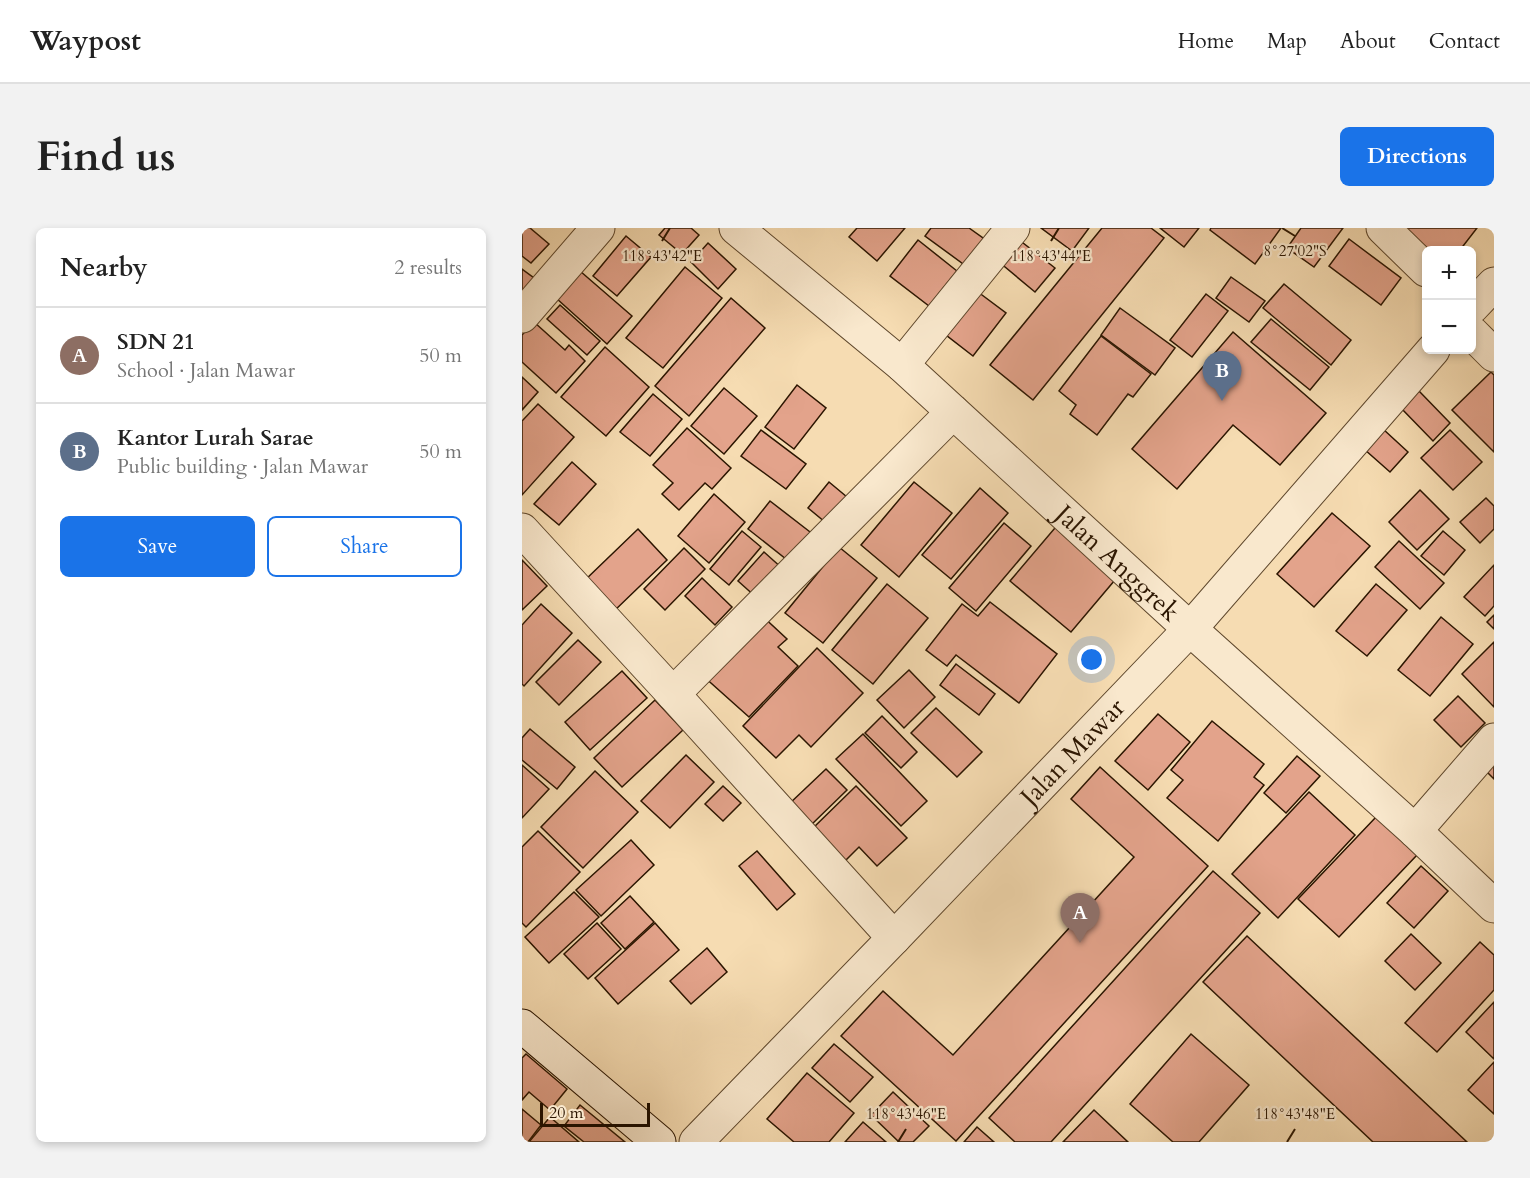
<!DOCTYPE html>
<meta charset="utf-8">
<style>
body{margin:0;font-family:Cardo,serif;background:#f2f2f2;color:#222}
.controls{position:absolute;right:18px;top:18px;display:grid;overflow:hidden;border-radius:9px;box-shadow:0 3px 9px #0003}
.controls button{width:54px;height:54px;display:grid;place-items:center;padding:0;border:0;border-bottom:2px solid #e0e0e0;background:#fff;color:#222;font:30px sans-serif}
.scale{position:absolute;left:18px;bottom:15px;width:110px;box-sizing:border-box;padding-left:6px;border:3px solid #2b1500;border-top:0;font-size:16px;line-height:21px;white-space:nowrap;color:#2b1500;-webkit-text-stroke:4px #f9e8cd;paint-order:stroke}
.you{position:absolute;left:570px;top:432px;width:21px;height:21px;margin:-15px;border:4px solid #fff;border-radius:50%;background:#1a73e8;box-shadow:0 0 0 9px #1a73e833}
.badge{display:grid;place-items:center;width:39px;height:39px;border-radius:50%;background:#1a73e8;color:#fff;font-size:20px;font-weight:700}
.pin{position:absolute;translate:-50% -50px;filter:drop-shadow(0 2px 3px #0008)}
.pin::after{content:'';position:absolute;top:32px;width:21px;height:18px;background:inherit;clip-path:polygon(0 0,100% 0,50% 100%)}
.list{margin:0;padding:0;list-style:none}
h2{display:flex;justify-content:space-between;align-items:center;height:78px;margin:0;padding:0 24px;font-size:26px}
h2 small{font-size:20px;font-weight:400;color:#767676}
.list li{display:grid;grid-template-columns:39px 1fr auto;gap:18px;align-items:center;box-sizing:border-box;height:96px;padding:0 24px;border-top:2px solid #e0e0e0}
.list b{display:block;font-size:22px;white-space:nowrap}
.list p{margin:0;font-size:20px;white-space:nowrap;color:#767676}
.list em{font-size:20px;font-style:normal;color:#767676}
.actions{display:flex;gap:12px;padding:18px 24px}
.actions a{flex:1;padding:14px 0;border:2px solid #1a73e8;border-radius:9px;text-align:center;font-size:21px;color:#1a73e8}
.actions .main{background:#1a73e8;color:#fff}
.map{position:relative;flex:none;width:972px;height:914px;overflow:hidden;border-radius:9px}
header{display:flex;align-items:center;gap:36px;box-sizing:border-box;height:84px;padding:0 30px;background:#fff;border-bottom:2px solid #e0e0e0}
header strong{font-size:28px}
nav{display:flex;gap:33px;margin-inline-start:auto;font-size:21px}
.intro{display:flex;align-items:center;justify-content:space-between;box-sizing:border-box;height:144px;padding:0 36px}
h1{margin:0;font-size:42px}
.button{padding:15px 27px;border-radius:9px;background:#1a73e8;color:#fff;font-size:21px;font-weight:700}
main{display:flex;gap:36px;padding:0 36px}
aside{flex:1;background:#fff;border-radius:9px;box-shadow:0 3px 9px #0003}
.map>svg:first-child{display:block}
</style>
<header>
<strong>Waypost</strong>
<nav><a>Home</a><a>Map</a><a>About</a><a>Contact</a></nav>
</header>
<div class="intro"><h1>Find us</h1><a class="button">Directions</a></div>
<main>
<aside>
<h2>Nearby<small>2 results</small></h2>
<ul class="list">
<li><span class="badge" style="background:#8d6e63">A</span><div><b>SDN 21</b><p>School · Jalan Mawar</p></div><em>50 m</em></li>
<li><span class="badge" style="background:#5c6f8a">B</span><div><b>Kantor Lurah Sarae</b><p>Public building · Jalan Mawar</p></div><em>50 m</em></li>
</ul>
<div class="actions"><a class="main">Save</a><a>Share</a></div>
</aside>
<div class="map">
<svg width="972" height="914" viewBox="0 0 972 914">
<rect width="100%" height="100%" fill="#f6dcb2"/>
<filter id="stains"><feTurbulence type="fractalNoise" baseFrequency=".00333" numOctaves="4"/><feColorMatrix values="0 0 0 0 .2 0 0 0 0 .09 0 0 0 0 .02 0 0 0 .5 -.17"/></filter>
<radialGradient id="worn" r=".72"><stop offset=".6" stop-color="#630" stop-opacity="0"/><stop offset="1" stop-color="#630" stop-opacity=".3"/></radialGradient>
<g fill="#e3a38b" stroke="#2b1500" stroke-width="1.5">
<path d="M 0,0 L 8,0 L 27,16 L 9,35 L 0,28 Z"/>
<path d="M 143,0 L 169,0 L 177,7 L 160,26 L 137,7 Z"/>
<path d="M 335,0 L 383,0 L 355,33 L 327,9 Z"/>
<path d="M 409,0 L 447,0 L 468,15 L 448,41 L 403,8 Z"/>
<path d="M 519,0 L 567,0 L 550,23 Z"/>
<path d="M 580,0 L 629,0 L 642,10 L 511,172 L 468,137 Z"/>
<path d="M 638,0 L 677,0 L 662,19 Z"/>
<path d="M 689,0 L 759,0 L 733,36 L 688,2 Z"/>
<path d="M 779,0 L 821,0 L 792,39 L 765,20 Z"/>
<path d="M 879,0 L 955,0 L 938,22 L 908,22 Z"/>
<path d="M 104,8 L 129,29 L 95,68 L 71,48 Z"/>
<path d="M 496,11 L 533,40 L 513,64 L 477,34 Z"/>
<path d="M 827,11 L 879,50 L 859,77 L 807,38 Z"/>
<path d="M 396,12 L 435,43 L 407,78 L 368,48 Z"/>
<path d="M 186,15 L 214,41 L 196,61 L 169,34 Z"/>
<path d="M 163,39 L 200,70 L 141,140 L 104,110 Z"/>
<path d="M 0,41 L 12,50 L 0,66 Z"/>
<path d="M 58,43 L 110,88 L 85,116 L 34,70 Z"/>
<path d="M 709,49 L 743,73 L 727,94 L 694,70 Z"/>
<path d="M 762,56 L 829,112 L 809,137 L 741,80 Z"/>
<path d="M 456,64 L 484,85 L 451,128 L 424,107 Z"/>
<path d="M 684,66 L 706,83 L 670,129 L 648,112 Z"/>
<path d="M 209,70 L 243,100 L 167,188 L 133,158 Z"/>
<path d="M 38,77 L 78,113 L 65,127 L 25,91 Z"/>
<path d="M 598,80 L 653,120 L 633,147 L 579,107 Z"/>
<path d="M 749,91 L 807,139 L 788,162 L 729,114 Z"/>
<path d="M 12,94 L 43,122 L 47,117 L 63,133 L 34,165 L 0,134 L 0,107 Z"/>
<path d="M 711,104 L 804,185 L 758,237 L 711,197 L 655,261 L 610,221 Z"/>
<path d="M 579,108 L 629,146 L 611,169 L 606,166 L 575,207 L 548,186 L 554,177 L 537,163 Z"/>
<path d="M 83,119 L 127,159 L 84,208 L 39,169 Z"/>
<path d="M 969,144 L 972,147 L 972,224 L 930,182 Z"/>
<path d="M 0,149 L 16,164 L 0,182 Z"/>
<path d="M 275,157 L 304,180 L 272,221 L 243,199 Z"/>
<path d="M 202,160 L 235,188 L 202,226 L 169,198 Z"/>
<path d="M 897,163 L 928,195 L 911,213 L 879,180 Z"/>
<path d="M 131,166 L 160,191 L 128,228 L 98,204 Z"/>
<path d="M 16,176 L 52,209 L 0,267 L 0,193 Z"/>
<path d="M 165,200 L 209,240 L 190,261 L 183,255 L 157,282 L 140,266 L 151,255 L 131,237 Z"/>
<path d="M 861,201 L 886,224 L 868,244 L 842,221 Z"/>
<path d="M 239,202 L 284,236 L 264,261 L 219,228 Z"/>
<path d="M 928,202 L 960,234 L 931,262 L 899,230 Z"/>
<path d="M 50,234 L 74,256 L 37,297 L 12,276 Z"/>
<path d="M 307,254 L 331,274 L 309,299 L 286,280 Z"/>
<path d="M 392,254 L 430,285 L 377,349 L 339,317 Z"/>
<path d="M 458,260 L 486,285 L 429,351 L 400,327 Z"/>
<path d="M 898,262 L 927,291 L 895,322 L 867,294 Z"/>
<path d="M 192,266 L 223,294 L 187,335 L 156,308 Z"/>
<path d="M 964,270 L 972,278 L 972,301 L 958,315 L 938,294 Z"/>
<path d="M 248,273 L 292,307 L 269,335 L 226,301 Z"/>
<path d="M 810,285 L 848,318 L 792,379 L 755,346 Z"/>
<path d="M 538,294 L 598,346 L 549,404 L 488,353 Z"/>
<path d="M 482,295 L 509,318 L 454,383 L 427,360 Z"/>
<path d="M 116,301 L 145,332 L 90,385 L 61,354 Z"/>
<path d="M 220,303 L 239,319 L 207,357 L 188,341 Z"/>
<path d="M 921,303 L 943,322 L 922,347 L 899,328 Z"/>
<path d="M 877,313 L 922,355 L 898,381 L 853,339 Z"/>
<path d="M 317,319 L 355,350 L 301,415 L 263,385 Z"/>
<path d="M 162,320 L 183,341 L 143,382 L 122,361 Z"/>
<path d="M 242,324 L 261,341 L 235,370 L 216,353 Z"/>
<path d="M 0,332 L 25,358 L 0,382 Z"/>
<path d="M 972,337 L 972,378 L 963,388 L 942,369 Z"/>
<path d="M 180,350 L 210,379 L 193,397 L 163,368 Z"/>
<path d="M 365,356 L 406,390 L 351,456 L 310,422 Z"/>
<path d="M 854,356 L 885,382 L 845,428 L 814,403 Z"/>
<path d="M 468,374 L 535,426 L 497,475 L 434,427 L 425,438 L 404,422 L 440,376 L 456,388 Z"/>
<path d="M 19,376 L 50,405 L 2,458 L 0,456 L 0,397 Z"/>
<path d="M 238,386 L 265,411 L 256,419 L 276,438 L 227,489 L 180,447 Z"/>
<path d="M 972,387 L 972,401 L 965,394 Z"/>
<path d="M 919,389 L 951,416 L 908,468 L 876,442 Z"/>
<path d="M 56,412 L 79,434 L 37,477 L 14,454 Z"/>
<path d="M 972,414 L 972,479 L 940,446 Z"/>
<path d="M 295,420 L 341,465 L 289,519 L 277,507 L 254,530 L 221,498 Z"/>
<path d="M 434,436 L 473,466 L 457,487 L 418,457 Z"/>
<path d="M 387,442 L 413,469 L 382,500 L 355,472 Z"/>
<path d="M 100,443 L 125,470 L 68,522 L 43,494 Z"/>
<path d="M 936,468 L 963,495 L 939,519 L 912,492 Z"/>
<path d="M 133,472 L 161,502 L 100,559 L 72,530 Z"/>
<path d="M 414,480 L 460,524 L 435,549 L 389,505 Z"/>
<path d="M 636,486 L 668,514 L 626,562 L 593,533 Z"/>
<path d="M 360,488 L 395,524 L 379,540 L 343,505 Z"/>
<path d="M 690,493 L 742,536 L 732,549 L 742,557 L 696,613 L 645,570 L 661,552 L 649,542 Z"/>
<path d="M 8,501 L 53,539 L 35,561 L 0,532 L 0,510 Z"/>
<path d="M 341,506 L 405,573 L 379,598 L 314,531 Z"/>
<path d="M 164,527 L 192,554 L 148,600 L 119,573 Z"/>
<path d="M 775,528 L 798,548 L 764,585 L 742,565 Z"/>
<path d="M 972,528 L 972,551 L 961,540 Z"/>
<path d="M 0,537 L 27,561 L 0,590 Z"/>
<path d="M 578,539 L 686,638 L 434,913 L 319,808 L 361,763 L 431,827 L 612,629 L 549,571 Z"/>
<path d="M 304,541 L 325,562 L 287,599 L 266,577 Z"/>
<path d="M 73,543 L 116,584 L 61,640 L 19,599 Z"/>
<path d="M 201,558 L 219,575 L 201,593 L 183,576 Z"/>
<path d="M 334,558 L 385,610 L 355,638 L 337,619 L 322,634 L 289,602 Z"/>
<path d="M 787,564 L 833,607 L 756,690 L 710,646 Z"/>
<path d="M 854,589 L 895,627 L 817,709 L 776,671 Z"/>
<path d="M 16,603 L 58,644 L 4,699 L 0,695 L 0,619 Z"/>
<path d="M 109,612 L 132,637 L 79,688 L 54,662 Z"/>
<path d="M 235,623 L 273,666 L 255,682 L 217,638 Z"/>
<path d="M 899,638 L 926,663 L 892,700 L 865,675 Z"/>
<path d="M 691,643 L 738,685 L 529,914 L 493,914 L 467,890 Z"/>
<path d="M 52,664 L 77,689 L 27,735 L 3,709 Z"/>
<path d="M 108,668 L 132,694 L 103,721 L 79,695 Z"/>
<path d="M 75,695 L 99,721 L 66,751 L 42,726 Z"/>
<path d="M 133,695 L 157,722 L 96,776 L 73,750 Z"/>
<path d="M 889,706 L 919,735 L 893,762 L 863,733 Z"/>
<path d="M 725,708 L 945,914 L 851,914 L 681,754 Z"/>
<path d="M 958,714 L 972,727 L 972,762 L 915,824 L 883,795 Z"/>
<path d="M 185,720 L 205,744 L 169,776 L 148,753 Z"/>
<path d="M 972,774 L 972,831 L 944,804 Z"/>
<path d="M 669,806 L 727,857 L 677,914 L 651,914 L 608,876 Z"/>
<path d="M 312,816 L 351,849 L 328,874 L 290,840 Z"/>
<path d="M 4,826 L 45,861 L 28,882 L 7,864 L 0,872 L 0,830 Z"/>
<path d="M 972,834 L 972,886 L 946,862 Z"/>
<path d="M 285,845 L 332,885 L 307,914 L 272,914 L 245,891 Z"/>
<path d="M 371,864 L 407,898 L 391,914 L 377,914 L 349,887 Z"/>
<path d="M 58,877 L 103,914 L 62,914 L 42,898 Z"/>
<path d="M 0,881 L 19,897 L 6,914 L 0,914 Z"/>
<path d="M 572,882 L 606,914 L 541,914 Z"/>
<path d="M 28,889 L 57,914 L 7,914 Z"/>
<path d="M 341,894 L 364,914 L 323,914 Z"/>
<path d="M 455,899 L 472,914 L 442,914 Z"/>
</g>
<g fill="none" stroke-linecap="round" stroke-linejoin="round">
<g stroke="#5e472c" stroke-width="35">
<g id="minor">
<path d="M 861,0 L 904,42"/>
<path d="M 950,79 L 972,56"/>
<path d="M 0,88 L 76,0"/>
<path d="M 950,105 L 972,127"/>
<path d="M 380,137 L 491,0"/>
<path d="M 0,302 L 151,466 L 372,710"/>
<path d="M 151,466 L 431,184"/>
<path d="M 893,603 L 972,512"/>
<path id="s1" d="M 174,914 L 372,710 L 668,401 L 911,122"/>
</g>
</g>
<g stroke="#5e472c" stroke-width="35">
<g id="tertiary">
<path id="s2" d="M 214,0 L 380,137 L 668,401 L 893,603 L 972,678"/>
</g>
</g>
<g stroke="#2b1500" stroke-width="35">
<path id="secondary" d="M 0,798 L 137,914"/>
</g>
<use href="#minor" stroke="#f9e8cd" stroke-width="33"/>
<use href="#tertiary" stroke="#f9e8cd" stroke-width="33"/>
<use href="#secondary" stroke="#f9e8cd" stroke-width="33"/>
</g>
<path fill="none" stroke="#2b1500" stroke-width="2" d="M 760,0 L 773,8M 140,13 L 148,0M 529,13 L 537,0M 376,914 L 384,901M 765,914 L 773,901"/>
<g text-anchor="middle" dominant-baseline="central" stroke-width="4.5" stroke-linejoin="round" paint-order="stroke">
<g font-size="26" fill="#2b1500" stroke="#f9e8cd">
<text stroke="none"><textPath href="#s2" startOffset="508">Jalan Anggrek</textPath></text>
<text stroke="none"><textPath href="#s1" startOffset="542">Jalan Mawar</textPath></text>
</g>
</g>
<g font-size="15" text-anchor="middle" fill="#2b1500" stroke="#f9e8cd" stroke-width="4.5" stroke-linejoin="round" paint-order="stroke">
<text x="773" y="28">8°27'02"S</text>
<text x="140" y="33">118°43'42"E</text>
<text x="529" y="33">118°43'44"E</text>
<text x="384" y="891">118°43'46"E</text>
<text x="773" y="891">118°43'48"E</text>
</g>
<rect width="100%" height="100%" filter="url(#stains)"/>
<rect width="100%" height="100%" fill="url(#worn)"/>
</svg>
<div class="controls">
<button>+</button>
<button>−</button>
</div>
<div class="scale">20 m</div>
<div class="you"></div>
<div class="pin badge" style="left:558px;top:715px;background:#8d6e63">A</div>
<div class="pin badge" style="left:700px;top:173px;background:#5c6f8a">B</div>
</div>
</main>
